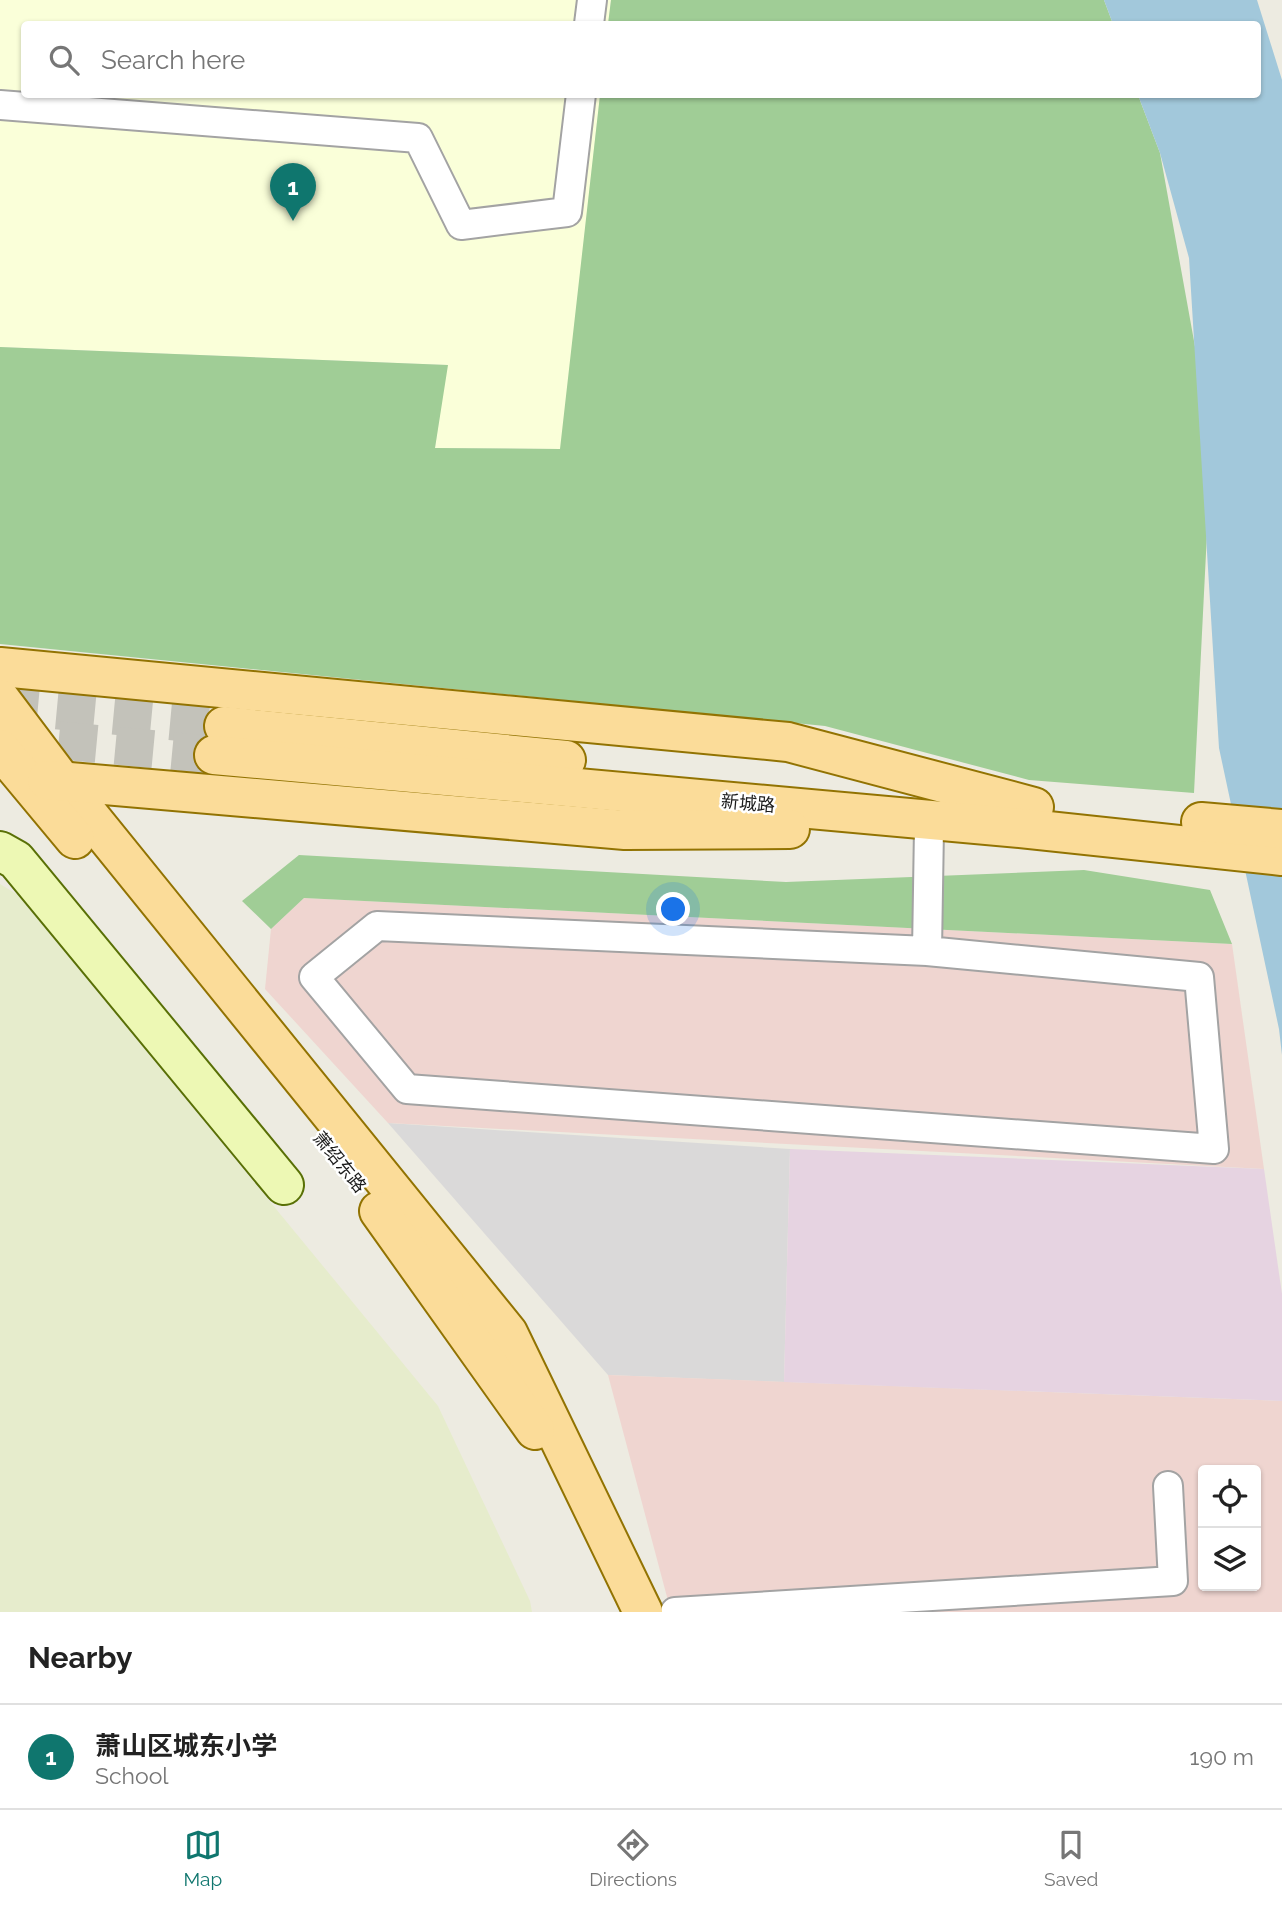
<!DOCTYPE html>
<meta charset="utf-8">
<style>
body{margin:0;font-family:Raleway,"Noto Sans SC",sans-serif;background:#f6f6f6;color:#222}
.controls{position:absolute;right:21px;bottom:21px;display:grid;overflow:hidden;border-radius:7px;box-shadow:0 2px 5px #0004}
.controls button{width:63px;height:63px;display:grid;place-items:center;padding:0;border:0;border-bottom:2px solid #e0e0e0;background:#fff;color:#222;font:35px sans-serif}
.you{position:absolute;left:674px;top:910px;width:24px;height:24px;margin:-18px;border:5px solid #fff;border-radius:50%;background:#1a73e8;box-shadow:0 0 0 10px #1a73e833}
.badge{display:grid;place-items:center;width:46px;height:46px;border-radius:50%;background:#0f766e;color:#fff;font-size:23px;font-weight:700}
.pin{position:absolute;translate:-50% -58px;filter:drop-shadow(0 2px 4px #0008)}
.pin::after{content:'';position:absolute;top:37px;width:24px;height:21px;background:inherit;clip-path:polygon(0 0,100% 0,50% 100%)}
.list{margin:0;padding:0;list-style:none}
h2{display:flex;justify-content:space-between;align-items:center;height:91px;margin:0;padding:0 28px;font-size:30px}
h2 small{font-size:23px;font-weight:400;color:#767676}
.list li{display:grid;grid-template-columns:46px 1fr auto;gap:21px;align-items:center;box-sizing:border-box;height:105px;padding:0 28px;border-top:2px solid #e0e0e0}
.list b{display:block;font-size:26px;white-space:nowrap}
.list p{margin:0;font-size:23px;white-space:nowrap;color:#767676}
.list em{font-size:23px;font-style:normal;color:#767676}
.icon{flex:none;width:38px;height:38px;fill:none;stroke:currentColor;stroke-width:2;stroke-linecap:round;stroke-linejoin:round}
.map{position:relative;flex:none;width:1282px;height:1612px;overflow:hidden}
.search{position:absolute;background:#fff;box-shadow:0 2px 5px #0004;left:21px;right:21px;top:21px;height:77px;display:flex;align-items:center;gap:18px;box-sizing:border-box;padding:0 24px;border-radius:7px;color:#767676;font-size:26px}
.sheet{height:196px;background:#fff}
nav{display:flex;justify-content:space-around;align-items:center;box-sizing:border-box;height:98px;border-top:2px solid #e0e0e0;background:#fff;font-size:19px;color:#767676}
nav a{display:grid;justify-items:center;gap:4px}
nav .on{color:#0f766e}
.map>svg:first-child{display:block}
</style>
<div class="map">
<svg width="1282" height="1612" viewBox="0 0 1282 1612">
<rect width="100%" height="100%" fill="#edebe1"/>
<path fill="#dad9d9" d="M 388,1123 L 790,1149 L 784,1382 L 608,1375 Z"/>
<g fill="#efd5d0" fill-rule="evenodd">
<path d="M 304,898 L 1232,944 L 1264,1169 L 388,1123 L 265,989 L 271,929 Z"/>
<path d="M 608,1375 L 1282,1401 L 1282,1612 L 671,1612 ZM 1203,1470 L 1256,1470 L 1256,1586 L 1203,1586 Z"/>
</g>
<path fill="#e6d3e1" d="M 790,1149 L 1264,1169 L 1282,1294 L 1282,1401 L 784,1382 Z"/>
<path fill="#faffd9" d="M 0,0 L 611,0 L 608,24 L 24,24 L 24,94 L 600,95 L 561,449 L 435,448 L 447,365 L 0,347 Z"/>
<path fill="#e6eccc" d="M 0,884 L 18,895 L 438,1406 L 530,1601 L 532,1612 L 0,1612 Z"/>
<g fill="#a0cd96">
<path d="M 611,0 L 1104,0 L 1113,24 L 608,24 Z"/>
<path d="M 600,95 L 1138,95 L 1160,153 L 1196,352 L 1207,533 L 1194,793 L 1029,780 L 825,726 L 0,644 L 0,347 L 448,365 L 435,448 L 560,449 Z"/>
<path d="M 299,855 L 786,882 L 1084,870 L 1210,890 L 1232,944 L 304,898 L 271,929 L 242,901 Z"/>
</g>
<path fill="#a2c8db" d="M 1104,0 L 1257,0 L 1282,80 L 1282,1055 L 1279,1029 L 1219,748 L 1189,258 L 1160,153 L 1138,95 L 1258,94 L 1258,24 L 1113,24 Z"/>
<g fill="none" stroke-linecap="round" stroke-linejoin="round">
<g stroke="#c3c2ba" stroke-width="38" stroke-dasharray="38 19" stroke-linecap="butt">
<path d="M 0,705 L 224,726"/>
<path d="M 2,735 L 214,755"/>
</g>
<g stroke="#a3a3a3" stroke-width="32">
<g id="street">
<path d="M 589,24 L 592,0"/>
<path d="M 0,105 L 418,138 L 461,225 L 567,212 L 581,94"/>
<path d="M 927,951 L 1199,977 L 1214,1149 L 407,1089 L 314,977 L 377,926 L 927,951 L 929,828"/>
<path d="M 675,1612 L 1173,1581 L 1168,1486"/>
</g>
</g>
<g stroke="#597006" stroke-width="42">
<path id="secondary" d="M 0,851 L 16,860 L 284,1185"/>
</g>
<g stroke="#927302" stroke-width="42">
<g id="primary">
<path d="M 0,667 L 788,742 L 1034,807"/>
<path d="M 0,699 L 67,788 L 508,1333 L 643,1612"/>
<path d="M 224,726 L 566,760"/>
<path d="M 0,749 L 75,839"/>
<path d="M 214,755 L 1020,828 L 1282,856"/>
<path d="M 47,780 L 625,830 L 790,829"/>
<path d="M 1201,822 L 1282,829"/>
<path d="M 379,1211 L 535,1430"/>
</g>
</g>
<use href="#street" stroke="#fff" stroke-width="28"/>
<use href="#secondary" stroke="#edf8b4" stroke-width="38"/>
<use href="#primary" stroke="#fbdc99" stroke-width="38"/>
</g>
<g text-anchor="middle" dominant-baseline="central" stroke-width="5" stroke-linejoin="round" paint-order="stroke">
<g font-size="18" fill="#1c1c1c" stroke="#fff">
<text transform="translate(748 803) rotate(5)">新城路</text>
<text transform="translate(340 1162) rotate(51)">萧绍东路</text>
</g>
</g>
</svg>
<div class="controls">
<button><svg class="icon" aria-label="locate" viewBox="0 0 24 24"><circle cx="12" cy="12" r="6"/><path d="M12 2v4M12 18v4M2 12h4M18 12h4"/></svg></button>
<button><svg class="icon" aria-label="layers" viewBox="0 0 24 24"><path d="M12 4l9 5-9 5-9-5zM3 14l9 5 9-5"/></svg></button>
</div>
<div class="you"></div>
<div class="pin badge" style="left:293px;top:221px">1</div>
<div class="search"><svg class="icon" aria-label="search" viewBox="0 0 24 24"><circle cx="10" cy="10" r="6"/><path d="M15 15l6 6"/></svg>Search here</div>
</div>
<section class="sheet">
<h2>Nearby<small></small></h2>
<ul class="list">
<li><span class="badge">1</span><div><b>萧山区城东小学</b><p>School</p></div><em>190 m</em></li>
</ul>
</section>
<nav>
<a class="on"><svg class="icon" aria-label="map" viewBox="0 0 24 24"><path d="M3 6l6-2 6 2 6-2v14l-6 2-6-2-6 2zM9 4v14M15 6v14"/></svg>Map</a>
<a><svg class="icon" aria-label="directions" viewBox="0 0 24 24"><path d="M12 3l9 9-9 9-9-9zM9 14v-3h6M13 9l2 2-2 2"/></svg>Directions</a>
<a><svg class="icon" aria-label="saved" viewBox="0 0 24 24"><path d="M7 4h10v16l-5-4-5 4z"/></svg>Saved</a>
</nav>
